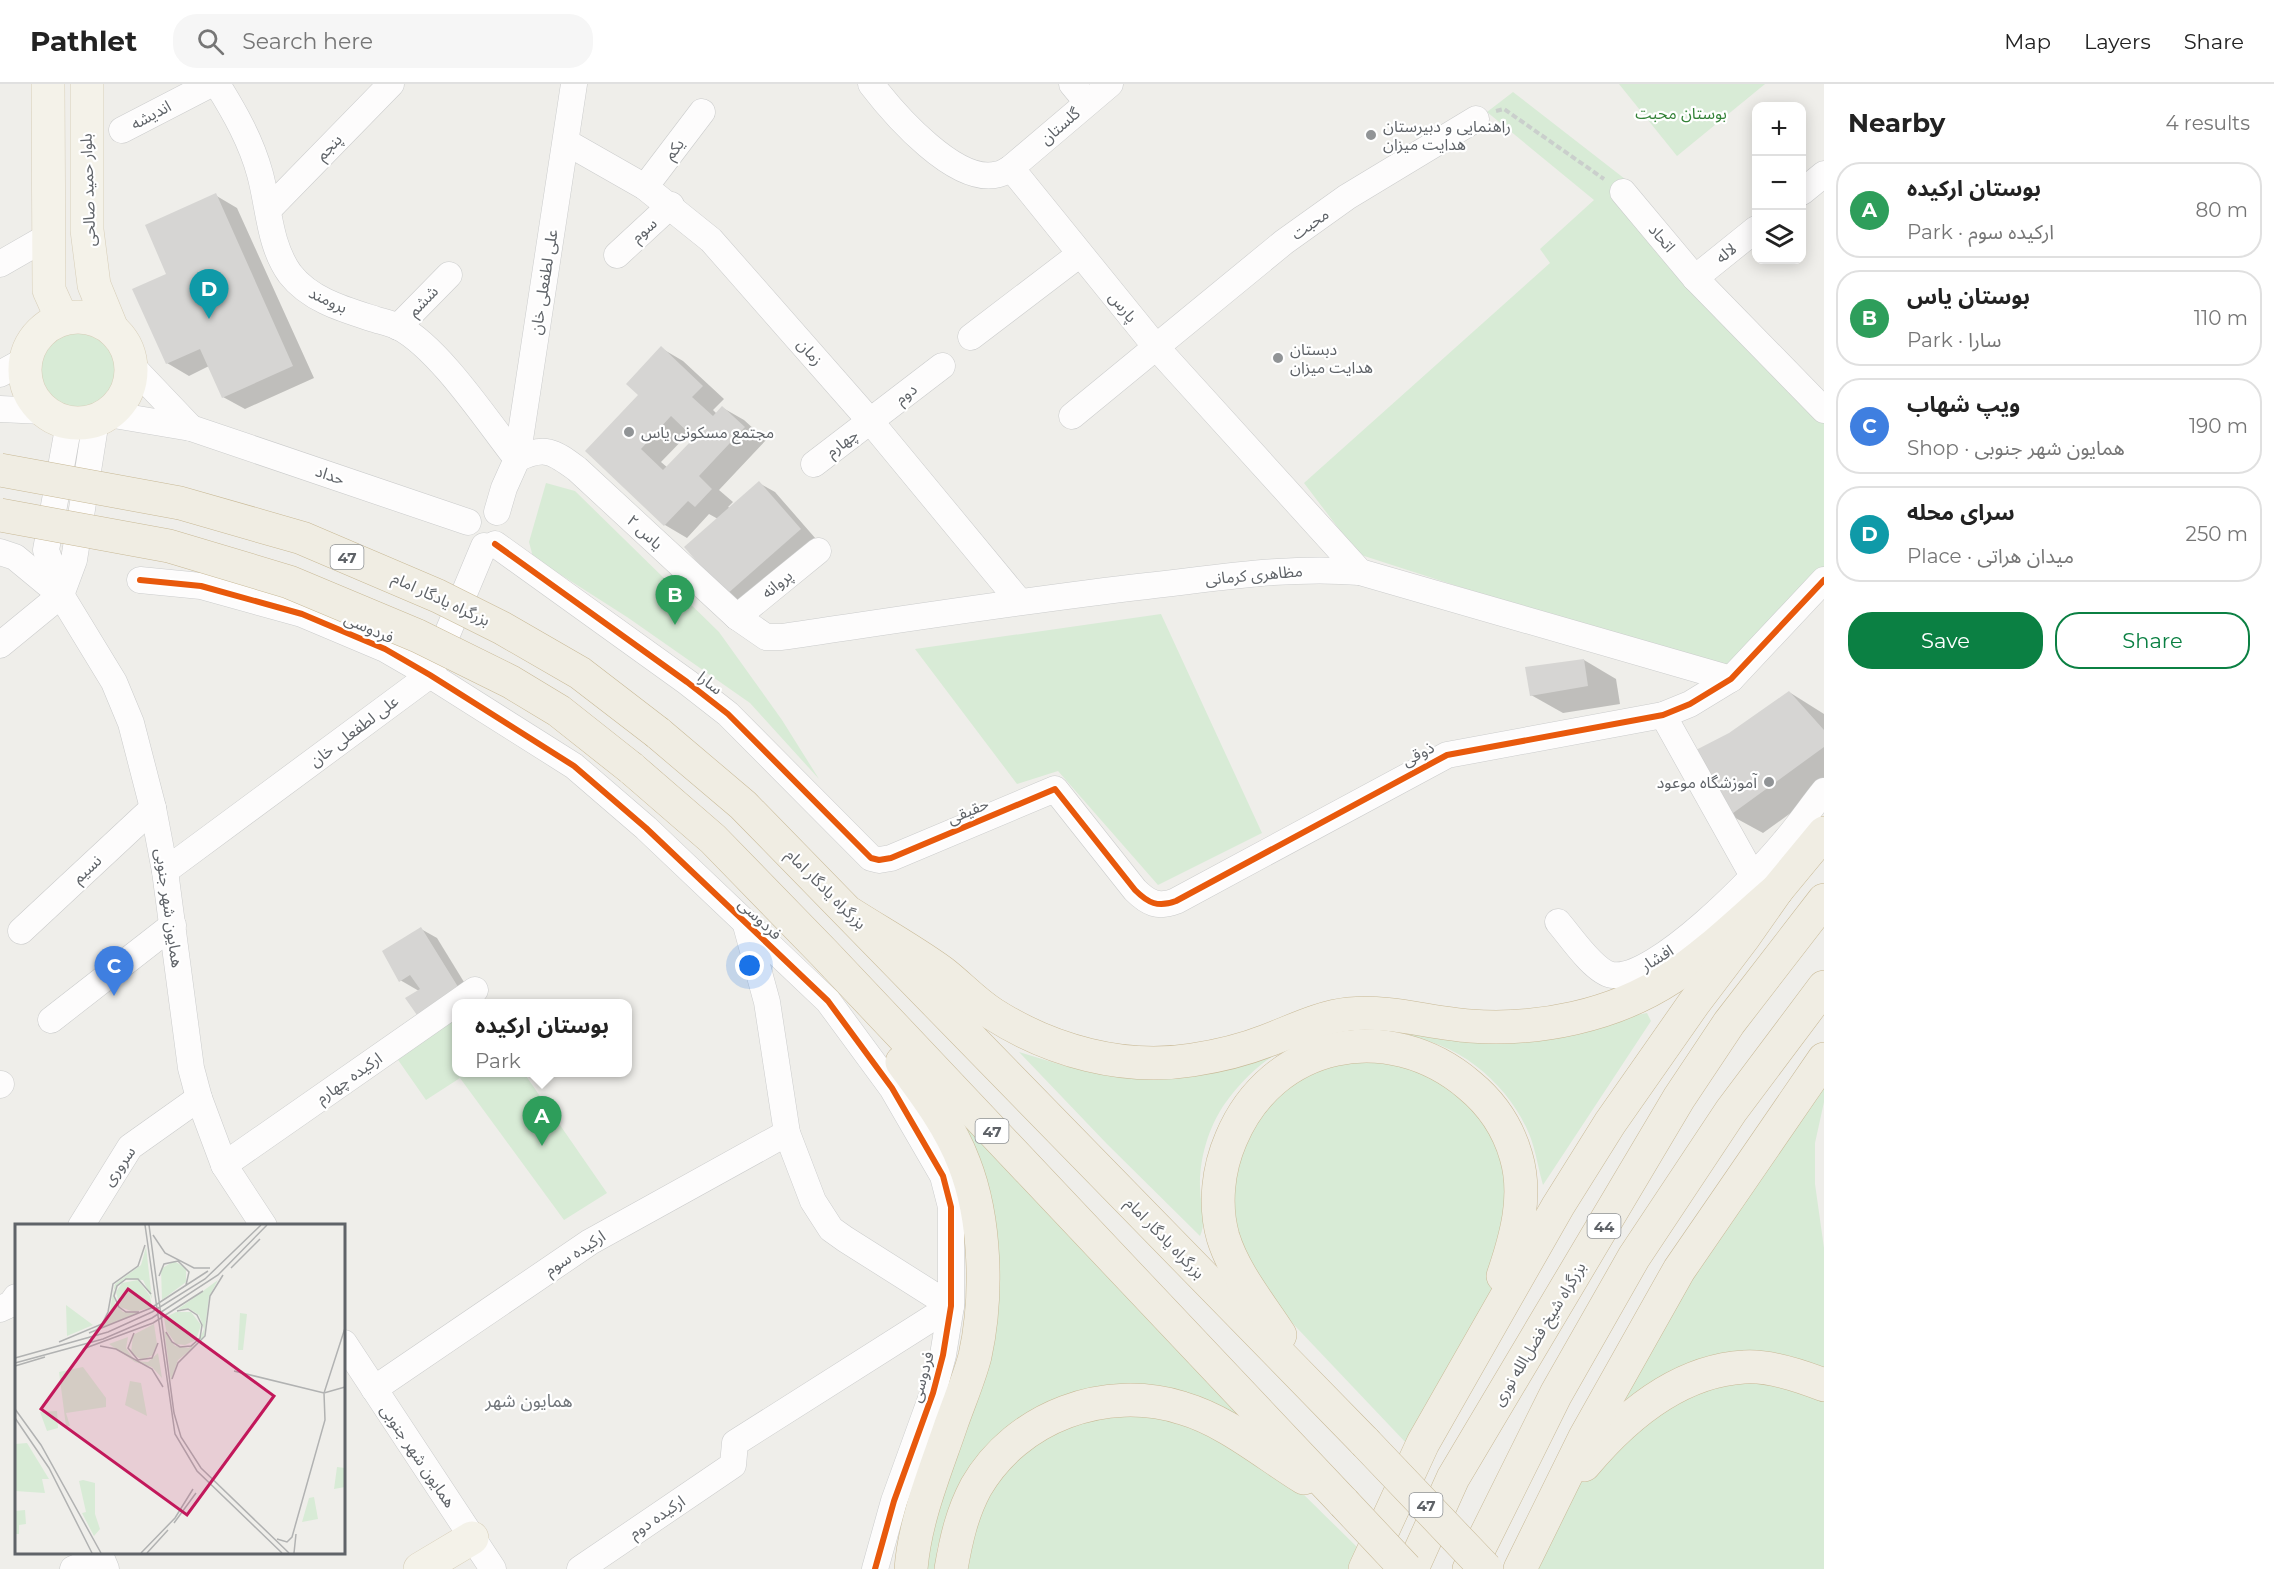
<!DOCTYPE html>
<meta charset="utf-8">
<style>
body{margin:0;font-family:Montserrat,"Noto Sans Arabic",sans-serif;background:#f6f6f6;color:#222}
.controls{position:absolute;right:18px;top:18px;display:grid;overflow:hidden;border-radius:12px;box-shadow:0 3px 15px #0003}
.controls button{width:54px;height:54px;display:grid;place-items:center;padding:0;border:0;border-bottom:2px solid #e0e0e0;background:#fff;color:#222;font:30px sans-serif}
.you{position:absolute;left:750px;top:882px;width:21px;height:21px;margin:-15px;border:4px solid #fff;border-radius:50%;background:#1a73e8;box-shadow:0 0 0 9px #1a73e833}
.badge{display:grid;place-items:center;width:39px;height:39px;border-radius:50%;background:#0b8043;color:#fff;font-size:20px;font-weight:700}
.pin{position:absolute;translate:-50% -50px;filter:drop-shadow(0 2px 3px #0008)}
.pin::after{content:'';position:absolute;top:32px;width:21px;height:18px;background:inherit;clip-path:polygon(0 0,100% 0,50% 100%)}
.popup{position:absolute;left:452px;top:915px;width:180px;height:78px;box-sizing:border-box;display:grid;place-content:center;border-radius:12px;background:#fff;filter:drop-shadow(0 2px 4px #0005);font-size:20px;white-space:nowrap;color:#767676}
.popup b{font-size:22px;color:#222}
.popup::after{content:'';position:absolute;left:50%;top:100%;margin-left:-12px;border:12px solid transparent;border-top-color:#fff}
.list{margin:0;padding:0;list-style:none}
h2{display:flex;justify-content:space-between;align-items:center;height:78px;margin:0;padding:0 24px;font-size:26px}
h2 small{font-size:20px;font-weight:400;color:#767676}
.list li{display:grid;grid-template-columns:39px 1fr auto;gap:18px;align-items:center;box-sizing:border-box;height:96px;margin:0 12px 12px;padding:0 12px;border:2px solid #e0e0e0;border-radius:24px}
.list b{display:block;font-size:22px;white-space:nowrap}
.list p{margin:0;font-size:20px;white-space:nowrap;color:#767676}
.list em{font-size:20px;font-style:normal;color:#767676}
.actions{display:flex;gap:12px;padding:18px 24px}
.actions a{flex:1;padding:14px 0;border:2px solid #0b8043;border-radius:24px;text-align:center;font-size:21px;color:#0b8043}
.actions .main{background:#0b8043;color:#fff}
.icon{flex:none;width:33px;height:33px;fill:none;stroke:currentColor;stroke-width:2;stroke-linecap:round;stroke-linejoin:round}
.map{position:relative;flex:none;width:1824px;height:1485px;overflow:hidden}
header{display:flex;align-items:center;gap:36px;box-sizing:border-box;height:84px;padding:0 30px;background:#fff;border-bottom:2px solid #e0e0e0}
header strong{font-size:28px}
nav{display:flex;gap:33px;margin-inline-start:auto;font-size:21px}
.search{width:420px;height:54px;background:#f6f6f6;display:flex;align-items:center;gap:15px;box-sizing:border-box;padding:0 21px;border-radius:24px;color:#767676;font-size:22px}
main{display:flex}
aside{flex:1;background:#fff}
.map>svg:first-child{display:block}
</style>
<header>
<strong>Pathlet</strong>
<div class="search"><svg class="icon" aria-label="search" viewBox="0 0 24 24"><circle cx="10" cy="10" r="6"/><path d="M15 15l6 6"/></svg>Search here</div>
<nav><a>Map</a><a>Layers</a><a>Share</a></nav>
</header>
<main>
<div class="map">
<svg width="1824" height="1485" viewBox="0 0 1824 1485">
<rect width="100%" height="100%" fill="#efeeea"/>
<g fill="#d8ebd6">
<path d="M 1619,0 L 1765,0 L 1677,72 Z"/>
<path d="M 1513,8 L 1634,102 L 1824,338 L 1824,487 L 1727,589 L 1358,470 L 1304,399 L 1550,179 L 1540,165 L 1594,116 L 1487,28 Z"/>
<circle cx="78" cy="285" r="40"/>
<path d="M 546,399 L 575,407 L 719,548 L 782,636 L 819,695 L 750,619 L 627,533 L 533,473 L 529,458 Z"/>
<path d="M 1161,530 L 1262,749 L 1158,801 L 1058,687 L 1017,700 L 915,565 Z"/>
<path d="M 1647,929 L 1651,937 L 1543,1101 C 1539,1088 1537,1074 1533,1061 C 1517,1008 1461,956 1404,953 C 1387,952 1368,956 1350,957 C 1334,958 1315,956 1300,960 C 1272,967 1246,992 1229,1014 C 1210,1038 1199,1073 1200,1103 C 1200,1120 1207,1137 1200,1152 L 1107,1060 L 1019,968 L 1065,982 L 1103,990 L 1334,942 L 1605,937 Z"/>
<path d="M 456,934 L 456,988 L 524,989 L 607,1109 L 564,1136 L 460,994 L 426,1016 L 396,973 Z"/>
<path d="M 1357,973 L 1425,985 L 1476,1022 L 1507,1079 L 1502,1176 L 1490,1209 L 1408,1361 L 1263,1208 L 1243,1177 L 1229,1103 L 1239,1060 L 1286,998 Z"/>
<path d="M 1824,990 L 1824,1018 L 1815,1059 L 1815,1100 L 1824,1164 L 1824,1289 L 1759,1273 L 1591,1357 L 1702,1171 Z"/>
<path d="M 929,998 L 1289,1373 L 1099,1305 L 947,1429 L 937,1465 L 936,1485 L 920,1485 L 989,1253 Z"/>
<path d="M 1730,1294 L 1824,1311 L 1824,1485 L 1527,1485 L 1574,1407 L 1595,1379 L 1639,1336 Z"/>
<path d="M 1170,1329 L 1297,1404 L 1359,1465 L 1349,1485 L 965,1485 L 975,1440 L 991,1406 L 1021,1371 L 1054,1347 L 1084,1336 Z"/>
</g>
<g fill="#0003" fill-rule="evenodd">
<path d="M 215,111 L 237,124 L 314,294 L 245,325 L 223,313 L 209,282 L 189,292 L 167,279 L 168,191 Z"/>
<path d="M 661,264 L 683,277 L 724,315 L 713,326 L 717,330 L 723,324 L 744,336 L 766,356 L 719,406 L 733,418 L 728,423 L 730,424 L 759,399 L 775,408 L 816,455 L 743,519 L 727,510 L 718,435 L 709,430 L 687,454 L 665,441 L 587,367 L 640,311 ZM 690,348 L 696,354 L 668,384 L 661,378 Z"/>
<path d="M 1584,576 L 1616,595 L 1620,620 L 1563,629 L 1531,611 Z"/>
<path d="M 1789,608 L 1824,630 L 1824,705 L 1763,749 L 1730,731 Z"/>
<path d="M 421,845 L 437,854 L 475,916 L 419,907 L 400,896 Z"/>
</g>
<g fill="#d6d5d3" fill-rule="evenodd">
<path d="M 216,109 L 293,282 L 222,314 L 200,265 L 166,280 L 132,205 L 166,190 L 145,141 Z"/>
<path d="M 661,262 L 703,302 L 692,313 L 713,332 L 722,322 L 745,343 L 699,392 L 712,405 L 695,423 L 688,417 L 664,442 L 585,367 L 638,311 L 626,300 ZM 671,332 L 694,354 L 663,386 L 641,365 Z"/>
<path d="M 759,397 L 801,445 L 726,511 L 684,463 Z"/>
<path d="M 1584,575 L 1588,602 L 1530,612 L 1525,583 Z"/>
<path d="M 1789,607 L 1824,646 L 1824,663 L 1729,732 L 1694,667 L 1729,649 Z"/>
<path d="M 421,843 L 460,906 L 417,931 L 405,914 L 420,905 L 410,891 L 399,898 L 382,867 Z"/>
</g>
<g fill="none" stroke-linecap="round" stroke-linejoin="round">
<g stroke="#cbcccc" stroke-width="27">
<g id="minor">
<path d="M 217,0 C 235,29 251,57 260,90 C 269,123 269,161 290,190 C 311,217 346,226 377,236 C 384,238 392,240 399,243 C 440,265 487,337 517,375"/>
<path d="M 871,0 C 894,30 957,103 999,90 C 1003,89 1008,86 1011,84 L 1110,0"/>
<path d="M 1072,0 L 1087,18"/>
<path d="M 122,46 L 211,0"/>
<path d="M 566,58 L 645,103 L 711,156 L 871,338 L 1019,517"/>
<path d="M 1011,84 L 1156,263 L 1360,488"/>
<path d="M 645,103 L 702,28"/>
<path d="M 1623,108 L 1695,194 L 1824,326"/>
<path d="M 1802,108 L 1824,90"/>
<path d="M 268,126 L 391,0"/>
<path d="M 617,171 L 671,121"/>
<path d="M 0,180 L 47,153"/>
<path d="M 1695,194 L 1756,145"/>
<path d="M 398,243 L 449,191"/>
<path d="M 971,253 L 1080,170"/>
<path d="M 131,281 L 191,344"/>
<path d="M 0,290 L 25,276"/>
<path d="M 0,325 L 43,327"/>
<path d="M 108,330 L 191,344 L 468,438"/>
<path d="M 1072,332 L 1284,158 L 1347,113 L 1476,35"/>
<path d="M 69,339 L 46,466 L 61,511 L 74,476 L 96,336"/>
<path d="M 517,375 C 545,361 554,368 577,385 L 737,533 L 766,553 L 782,553 C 904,535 1025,516 1147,502 C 1218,494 1288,482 1360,488 L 1731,595"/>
<path d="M 814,380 L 942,282"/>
<path d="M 497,428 L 504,404 L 517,375 L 574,0"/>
<path d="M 495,460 L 687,598 L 728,630 L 871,774 L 879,776 L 891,774 L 1055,705 L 1135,806 C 1148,819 1158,824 1176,817 L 1447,671 L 1663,631 L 1690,620 L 1731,595 L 1824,496"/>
<path d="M 0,468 L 15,473 L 61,511 L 114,598 L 131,639 L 153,724 L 165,787 L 191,984 L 199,1014 L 224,1081 L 264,1142"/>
<path d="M 140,496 L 201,502 L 302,530 L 385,565 L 430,591 L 574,682 L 646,744 L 828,917 L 892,1004 L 943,1092 L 951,1123 L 951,1222 L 943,1271 L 933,1309 L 894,1417 L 875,1485"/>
<path d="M 737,533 L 818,467"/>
<path d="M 0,561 L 61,511"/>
<path d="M 1663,631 L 1753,792"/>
<path d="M 165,787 L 430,591 L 484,462"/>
<path d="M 1558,838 C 1570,852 1594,888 1612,891 C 1655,898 1758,790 1785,757 C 1799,741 1811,723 1824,707"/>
<path d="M 21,847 L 153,724"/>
<path d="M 51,936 L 173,841"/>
<path d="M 0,1001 L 1,1000"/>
<path d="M 224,1081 L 475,906"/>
<path d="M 81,1142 L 130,1063 L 199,1014"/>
<path d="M 0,1225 L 11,1220 L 16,1213"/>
<path d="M 344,1259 L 493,1485"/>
<path d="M 374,1305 L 590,1158 L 787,1049"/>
<path d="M 73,1485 L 101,1473 L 106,1485"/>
<path d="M 580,1485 L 733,1381 L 735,1359 L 951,1222 L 845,1155 L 831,1145 L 813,1117 L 787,1049 L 767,918 L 746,841"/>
</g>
</g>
<g stroke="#d7ceb8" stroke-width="34">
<g id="major">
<path d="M 48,0 L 49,206 L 62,235"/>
<path d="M 87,0 L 87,146 L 94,201 L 112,245"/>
<circle cx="78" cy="286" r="53"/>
<path d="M 420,1485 L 472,1454"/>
</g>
</g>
<g stroke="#c8b996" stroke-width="34">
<g id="highway">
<path d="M 658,649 L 743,721 L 1365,1358"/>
<path d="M 631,684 L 713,755 L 824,869 L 1344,1419"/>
<path d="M 851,830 C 881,849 913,867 942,888 C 959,901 974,918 993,930 C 1051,967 1124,987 1192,976 C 1218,972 1243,966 1266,957 C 1293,947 1320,933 1349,930 C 1390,926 1430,939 1470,942 C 1538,947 1613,932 1671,894 C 1709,869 1742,836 1777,806"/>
<path d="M 902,978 C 925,1009 950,1042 964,1079 C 986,1135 988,1213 975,1272 C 969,1295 959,1318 951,1341 C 935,1388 915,1435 911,1485"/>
<path d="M 1280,1251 C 1260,1220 1234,1189 1223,1153 C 1214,1121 1218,1085 1231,1055 C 1272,956 1389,933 1469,1001 C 1491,1019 1508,1044 1516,1072 C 1528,1112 1516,1154 1503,1192"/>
<path d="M 1584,1381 C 1625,1332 1678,1287 1744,1283 C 1768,1281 1801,1292 1824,1301"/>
<path d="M 951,1485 C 956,1456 962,1429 976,1403 C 1017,1332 1106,1300 1182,1324 C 1227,1337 1265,1370 1304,1394"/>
<path d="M 1365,1485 L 1423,1359 L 1558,1122 L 1610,1039 L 1694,919 L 1744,853 L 1777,806 L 1824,749"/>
<path d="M 1412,1485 L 1453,1394 L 1679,1014 L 1729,939 L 1824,816"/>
<path d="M 1469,1485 L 1556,1310 L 1634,1173 L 1731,1027 L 1824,903"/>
<path d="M 1520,1485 L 1585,1353 L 1679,1186 L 1824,975"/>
</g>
</g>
<path stroke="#cacfcc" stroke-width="4" stroke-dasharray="6 3" stroke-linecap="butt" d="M 1496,27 L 1504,25 L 1604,95"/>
<use href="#minor" stroke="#fdfcfc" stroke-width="26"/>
<use href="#major" stroke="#f4f2e9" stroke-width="33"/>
<use href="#highway" stroke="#f0ede3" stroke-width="33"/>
<g stroke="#c8b996" stroke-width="34" stroke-linecap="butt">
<g id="highway-bridge">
<path d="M 0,386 L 180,419 L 302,454 L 438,512 L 502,544 L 580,589 L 658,649"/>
<path d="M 0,431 L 169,462 L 289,498 L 418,552 L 511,598 L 559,627 L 631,684"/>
<path d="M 1365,1358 L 1486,1485"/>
<path d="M 1344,1419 L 1406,1485"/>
</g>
</g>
<use href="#highway-bridge" stroke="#f0ede3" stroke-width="33"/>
<g stroke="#fff" stroke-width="10">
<g id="cycleway">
<path d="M 495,460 L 687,598 L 728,630 L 871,774 L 879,776 L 891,774 L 1055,705 L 1135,806 C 1148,819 1158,824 1176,817 L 1447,671 L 1663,631 L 1690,620 L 1731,595 L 1824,496"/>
<path d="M 140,496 L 201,502 L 302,530 L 385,565 L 430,591 L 574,682 L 646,744 L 828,917 L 892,1004 L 943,1092 L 951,1123 L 951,1222 L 943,1271 L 933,1309 L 894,1417 L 875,1485"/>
</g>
</g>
<use href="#cycleway" stroke="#e8590c" stroke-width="6"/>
</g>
<g fill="#919496" stroke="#fff" stroke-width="2">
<circle cx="1371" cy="51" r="6"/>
<circle cx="1278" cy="274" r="6"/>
<circle cx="629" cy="348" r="6"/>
<circle cx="1769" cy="698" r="6"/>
</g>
<g text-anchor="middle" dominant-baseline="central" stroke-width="4.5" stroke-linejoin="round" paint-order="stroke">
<g fill="#fff" stroke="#8f9295" stroke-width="1.5">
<rect x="330.5" y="461" width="33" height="24" rx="4.5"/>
<rect x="975.5" y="1035" width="33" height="24" rx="4.5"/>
<rect x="1587.5" y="1130" width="33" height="24" rx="4.5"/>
<rect x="1409.5" y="1409" width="33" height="24" rx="4.5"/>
</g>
<g font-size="15" font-weight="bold" fill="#5f6368">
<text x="347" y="473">47</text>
<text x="992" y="1047">47</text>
<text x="1604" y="1142">44</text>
<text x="1426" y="1421">47</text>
</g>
<g font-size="16" fill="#348238" stroke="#fff">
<text x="1681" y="29">بوستان محبت</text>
</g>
<g font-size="16" fill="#5f6368" stroke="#fff">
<text transform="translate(151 31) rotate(-28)">اندیشه</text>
<text transform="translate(1060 42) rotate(-41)">گلستان</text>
<text transform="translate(329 63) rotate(-46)">پنجم</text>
<text transform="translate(674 65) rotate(-53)">یکم</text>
<text transform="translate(88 106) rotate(-92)">بلوار حمید صالحی</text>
<text transform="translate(1310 140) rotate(-35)">محبت</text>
<text transform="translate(644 146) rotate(-42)">سوم</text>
<text transform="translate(1662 154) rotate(50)">اتحاد</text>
<text transform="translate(1726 169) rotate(-39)">لاله</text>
<text transform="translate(544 198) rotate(-81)">علی لطفعلی خان</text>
<text transform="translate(328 216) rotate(25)">برومند</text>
<text transform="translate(423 217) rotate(-46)">ششم</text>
<text transform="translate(1123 223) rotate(51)">پارس</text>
<text transform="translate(810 268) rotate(49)">زمان</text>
<text transform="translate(906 310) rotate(-38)">دوم</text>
<text transform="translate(842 359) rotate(-37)">چهارم</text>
<text transform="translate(330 391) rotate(19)">حداد</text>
<text transform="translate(645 448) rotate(43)">یاس ۲</text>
<text transform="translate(1254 491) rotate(-5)">مظاهری کرمانی</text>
<text transform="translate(777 500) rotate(-39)">پروانه</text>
<text transform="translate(441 515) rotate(25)">بزرگراه یادگار امام</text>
<text transform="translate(369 544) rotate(24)">فردوسی</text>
<text transform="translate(710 599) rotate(38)">سارا</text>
<text transform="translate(354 647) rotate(-37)">علی لطفعلی خان</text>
<text transform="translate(1418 670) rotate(-28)">ذوقی</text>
<text transform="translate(968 727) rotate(-23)">حقیقی</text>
<text transform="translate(87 785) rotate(-43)">نسیم</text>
<text transform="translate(826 805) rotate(45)">بزرگراه یادگار امام</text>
<text transform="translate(169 824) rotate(82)">همایون‌ شهر جنوبی</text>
<text transform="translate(760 835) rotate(43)">فردوسی</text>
<text transform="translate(1657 874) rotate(-32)">افشار</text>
<text transform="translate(349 994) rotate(-35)">ارکیده چهارم</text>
<text transform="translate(119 1082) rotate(-55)">سروری</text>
<text transform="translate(1165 1154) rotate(46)">بزرگراه یادگار امام</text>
<text transform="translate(575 1169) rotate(-33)">ارکیده سوم</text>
<text transform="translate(1539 1250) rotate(-59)">بزرگراه شیخ فضل‌الله نوری</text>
<text transform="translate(922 1293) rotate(-75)">فردوسی</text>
<text transform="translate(418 1372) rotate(56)">همایون‌ شهر جنوبی</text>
<text transform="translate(657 1433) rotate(-34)">ارکیده دوم</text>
</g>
<g font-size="16" fill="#5f6368" stroke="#fff" text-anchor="start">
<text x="1383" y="42">راهنمایی و دبیرستان<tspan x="1383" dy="18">هدایت میزان</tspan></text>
<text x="1290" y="265">دبستان<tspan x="1290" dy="18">هدایت میزان</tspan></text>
<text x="641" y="348">مجتمع مسکونی یاس</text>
<text x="1757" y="698" text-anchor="end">آموزشگاه موعود</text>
</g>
<g font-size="18" fill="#70757a" stroke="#fff">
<text x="529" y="1317">همایون شهر</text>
</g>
</g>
<g transform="translate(15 1140)">
<rect width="330" height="330" fill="#efeeea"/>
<path d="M 131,23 L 137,75 L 128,56 L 109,55 L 99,66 L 100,79 L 108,88 L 124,89 L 80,106 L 94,90 L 100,60 L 126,41 ZM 159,37 L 171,44 L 171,58 L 147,76 L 146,45 ZM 123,56 L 135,72 L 137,83 L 119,88 L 105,83 L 101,68 L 107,59 ZM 203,56 L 194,73 L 189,112 L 182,121 L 163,136 L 156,157 L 149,106 L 160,122 L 173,124 L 183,119 L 189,105 L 184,91 L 173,84 L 162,86 ZM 51,81 L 78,101 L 52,112 ZM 161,88 L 176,88 L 186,101 L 181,116 L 170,121 L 161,120 L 151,106 L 149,94 ZM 225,89 L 232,90 L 228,126 L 223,126 ZM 139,100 L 142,120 L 138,131 L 127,136 L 116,129 L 118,111 ZM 113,113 L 111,124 L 120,137 L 133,138 L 143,129 L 147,154 L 137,143 L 120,138 L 94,120 ZM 68,143 L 91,174 L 91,183 L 51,189 L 55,202 L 51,202 L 44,148 ZM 115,157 L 126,159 L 132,192 L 110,181 ZM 42,187 L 43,204 L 32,207 L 25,188 ZM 12,219 L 34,255 L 27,255 L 30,269 L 0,267 L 0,220 ZM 322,243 L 330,244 L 330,263 L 319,265 ZM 68,256 L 80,259 L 80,290 L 85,305 L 79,312 L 67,289 L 71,288 L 64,257 ZM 299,273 L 303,295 L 287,298 L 294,274 ZM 10,286 L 11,300 L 4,301 L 4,310 L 0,310 L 0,287 Z" fill="#d8ebd6"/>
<path fill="none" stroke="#b1b2b2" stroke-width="1.5" d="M 130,1 L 160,210 L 182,247 L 267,329M 134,1 L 159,189 L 166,213 L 186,244 L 274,329M 138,11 L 150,29 L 179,44 L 195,44M 216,44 L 245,15M 144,52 L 149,40 L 163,37 L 174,48 L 171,61M 124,88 L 111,88 L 104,83 L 99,72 L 102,62 L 111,55 L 123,55 L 136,70M 151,108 L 157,118 L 165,123 L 176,122 L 185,114 L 187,101 L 182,91 L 173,85 L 162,87M 74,109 L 136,84 L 193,47M 119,109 L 113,124 L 123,136 L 137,134 L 143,119M 44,118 L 87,100 L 93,88 L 98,60 L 123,42 L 130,21M 85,122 L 101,125 L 137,145 L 148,163M 68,125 L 138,99 L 188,67M 0,134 L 93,108 L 137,88 L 190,55 L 246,1M 0,139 L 88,115 L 137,94 L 203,51 L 252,1M 0,142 L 30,133M 219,147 L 309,169 L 330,163M 157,155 L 163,139 L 190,112 L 195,72 L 208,51M 0,185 L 26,221 L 86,329M 0,194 L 34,244 L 77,329M 159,299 L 181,269M 262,315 L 272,318 L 277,313 L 310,196 L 309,169 L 330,104M 126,329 L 160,294 L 178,265M 132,329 L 153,306M 279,329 L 281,310"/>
<path fill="#c2185b" fill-opacity="0.15" stroke="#c2185b" stroke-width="3" d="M 113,65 L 259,172 L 172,291 L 26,185 Z"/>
<rect width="330" height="330" fill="none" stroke="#5f6368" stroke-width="3"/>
</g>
</svg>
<div class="controls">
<button>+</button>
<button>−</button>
<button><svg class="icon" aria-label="layers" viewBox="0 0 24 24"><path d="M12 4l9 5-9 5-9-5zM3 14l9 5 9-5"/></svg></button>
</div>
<div class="you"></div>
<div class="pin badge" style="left:542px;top:1062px;background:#2e9e5b">A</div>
<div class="popup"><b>بوستان ارکیده</b>Park</div>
<div class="pin badge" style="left:675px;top:541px;background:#2e9e5b">B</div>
<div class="pin badge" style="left:114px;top:912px;background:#3f7fe0">C</div>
<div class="pin badge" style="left:209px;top:235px;background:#0f9aa8">D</div>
</div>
<aside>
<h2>Nearby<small>4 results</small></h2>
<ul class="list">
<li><span class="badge" style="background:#2e9e5b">A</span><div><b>بوستان ارکیده</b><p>Park · ارکیده سوم</p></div><em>80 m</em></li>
<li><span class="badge" style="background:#2e9e5b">B</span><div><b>بوستان یاس</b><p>Park · سارا</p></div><em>110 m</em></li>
<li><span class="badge" style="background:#3f7fe0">C</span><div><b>ویپ شهاب</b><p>Shop · همایون‌ شهر جنوبی</p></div><em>190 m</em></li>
<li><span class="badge" style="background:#0f9aa8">D</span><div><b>سرای محله</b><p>Place · میدان هراتی</p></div><em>250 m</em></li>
</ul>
<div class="actions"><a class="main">Save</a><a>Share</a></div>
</aside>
</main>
